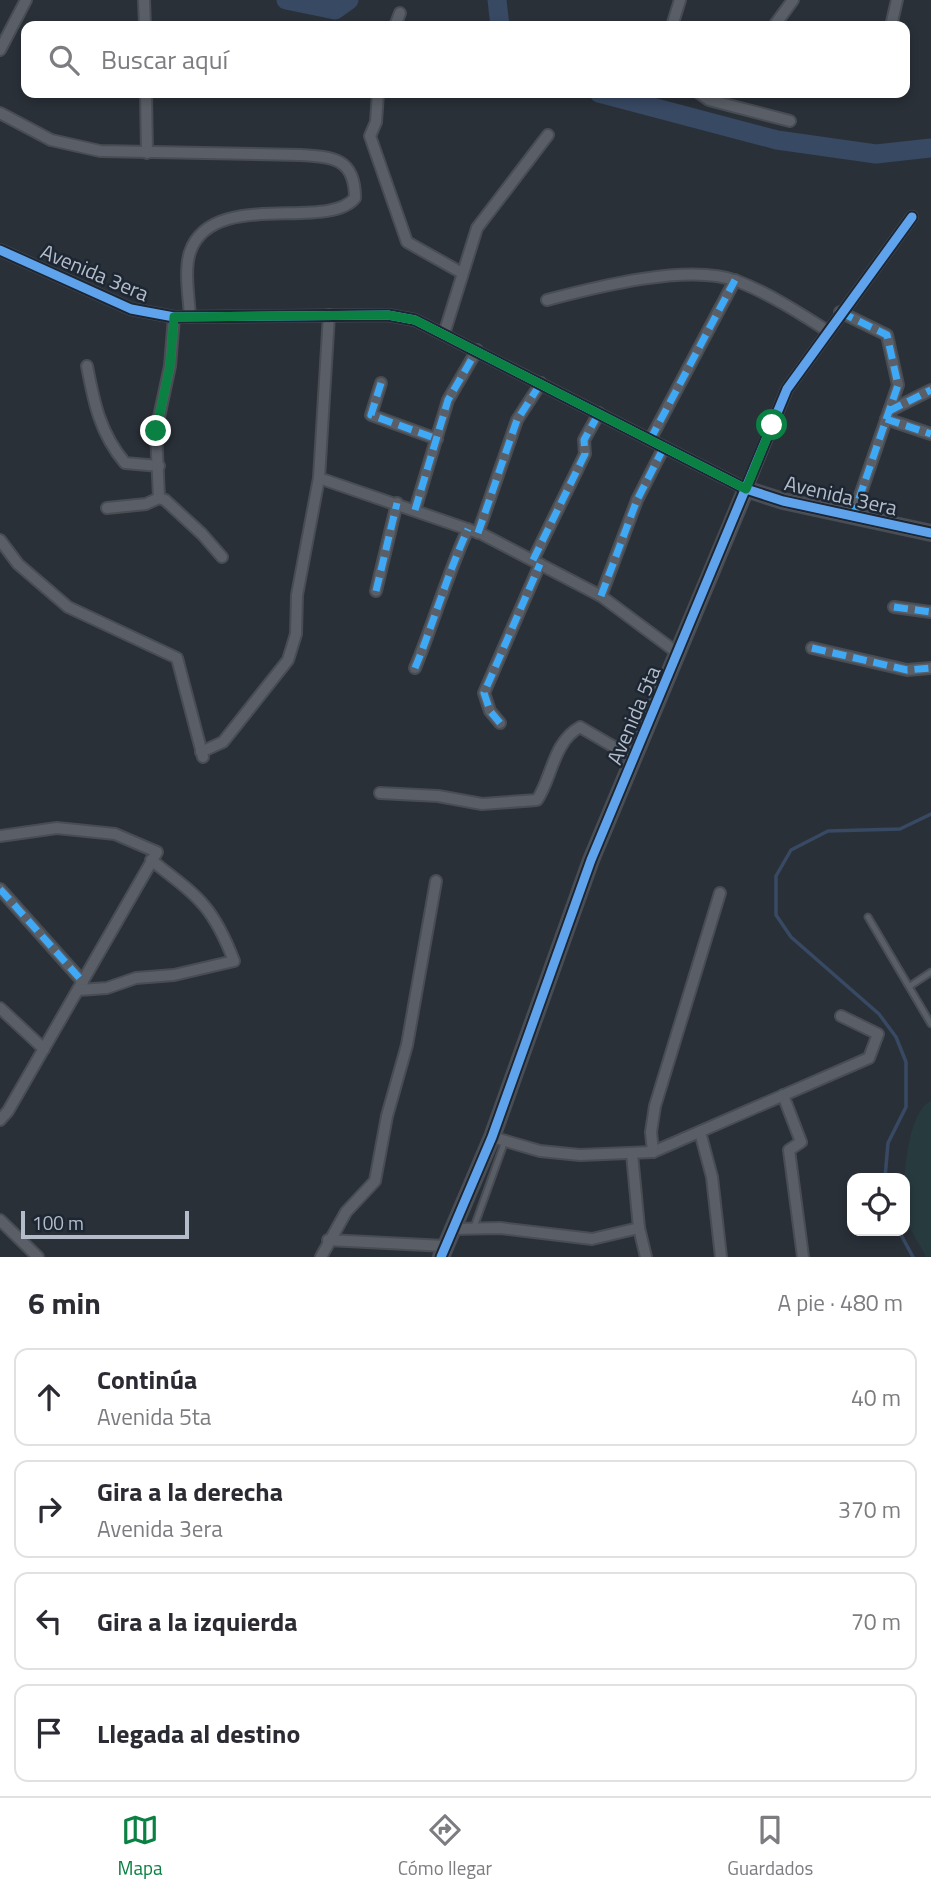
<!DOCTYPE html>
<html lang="es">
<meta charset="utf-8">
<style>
body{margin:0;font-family:"Titillium Web",sans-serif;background:#f2f2f3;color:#2b2b33}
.controls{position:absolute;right:21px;bottom:21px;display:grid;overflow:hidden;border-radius:14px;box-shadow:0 4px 10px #0003}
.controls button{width:63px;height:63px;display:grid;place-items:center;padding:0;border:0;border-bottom:2px solid #e1e1e2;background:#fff;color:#2b2b33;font:35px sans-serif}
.scale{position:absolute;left:21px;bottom:18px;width:168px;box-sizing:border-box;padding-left:7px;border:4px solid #b4bcc9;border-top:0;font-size:19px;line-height:24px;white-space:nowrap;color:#b4bcc9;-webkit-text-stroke:5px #1d2633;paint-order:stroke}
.stop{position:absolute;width:21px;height:21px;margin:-16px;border:5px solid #0b8043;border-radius:50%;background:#fff}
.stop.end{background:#0b8043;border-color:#fff;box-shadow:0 2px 7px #0008}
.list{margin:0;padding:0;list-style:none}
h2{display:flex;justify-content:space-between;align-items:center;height:91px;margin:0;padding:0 28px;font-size:30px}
h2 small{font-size:23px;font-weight:400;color:#7c7c81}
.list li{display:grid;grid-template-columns:46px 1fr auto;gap:21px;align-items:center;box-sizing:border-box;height:98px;margin:0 14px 14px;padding:0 14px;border:2px solid #e1e1e2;border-radius:14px}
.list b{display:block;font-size:26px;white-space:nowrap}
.list p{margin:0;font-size:23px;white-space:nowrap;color:#7c7c81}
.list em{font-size:23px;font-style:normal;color:#7c7c81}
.icon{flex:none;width:38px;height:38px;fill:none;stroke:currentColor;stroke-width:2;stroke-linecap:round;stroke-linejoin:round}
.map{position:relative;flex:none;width:931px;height:1257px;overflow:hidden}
.search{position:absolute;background:#fff;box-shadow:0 4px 10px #0003;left:21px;right:21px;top:21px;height:77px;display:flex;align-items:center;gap:18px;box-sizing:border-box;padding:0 24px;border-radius:14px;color:#7c7c81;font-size:26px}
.sheet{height:539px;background:#fff}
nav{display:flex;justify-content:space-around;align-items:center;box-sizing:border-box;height:98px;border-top:2px solid #e1e1e2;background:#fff;font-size:19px;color:#7c7c81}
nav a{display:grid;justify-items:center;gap:4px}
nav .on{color:#0b8043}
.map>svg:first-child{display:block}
</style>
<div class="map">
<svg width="931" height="1257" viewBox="0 0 931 1257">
<rect width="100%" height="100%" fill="#2a3038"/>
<path fill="#273a3e" d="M 931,1101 L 931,1257 L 926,1257 C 920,1244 907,1227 905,1213 C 902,1188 906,1112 931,1101 Z"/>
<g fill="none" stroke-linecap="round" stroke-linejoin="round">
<g stroke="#384963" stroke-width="3.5">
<path d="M 885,1178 L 888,1143 L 906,1107 L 906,1062 L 896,1037 L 879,1014 L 791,937 L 776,915 L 776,876 L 791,850 L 828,831 L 900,829 L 931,814"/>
<path d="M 899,1231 L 913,1257"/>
</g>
<g stroke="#384963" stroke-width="19">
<path d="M 286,0 L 335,10 L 349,0"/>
<path d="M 497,0 L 500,26"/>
<path d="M 599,93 L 777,140 L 876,154 L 931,148"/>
</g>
<g stroke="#484c53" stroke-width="9">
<g id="service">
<path d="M 868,917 L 931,1024"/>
<path d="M 910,986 L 931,972"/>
<path d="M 474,1227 L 505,1141"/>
</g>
</g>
<g stroke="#484c53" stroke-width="14">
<g id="minor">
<path d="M 144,0 L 145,26"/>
<path d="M 395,26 L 400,13"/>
<path d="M 672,26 L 680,0"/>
<path d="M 774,26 L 793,0"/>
<path d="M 891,26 L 897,0"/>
<path d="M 0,50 L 26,0"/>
<path d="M 146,93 L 147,153"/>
<path d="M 378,93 L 376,122 L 370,136 L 407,242 L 462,273"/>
<path d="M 699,93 L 709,100 L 790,121"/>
<path d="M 0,113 L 51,140 L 100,151 L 300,155 C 333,157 355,158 355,198 C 327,232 212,188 190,252 C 184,270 189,298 190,317"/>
<path d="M 0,250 L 131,309 L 174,317 L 388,315 L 415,320 L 746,489 L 787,389 L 912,217"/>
<path d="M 547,300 C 596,287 689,263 737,281 C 768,293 798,312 826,330"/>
<path d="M 840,312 L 887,335 L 898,385 L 853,516"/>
<path d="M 444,334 L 477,228 L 548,135"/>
<path d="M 87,366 C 94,403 100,433 125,463 L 159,466"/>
<path d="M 381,383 L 371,415 L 437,439"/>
<path d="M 889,411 L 931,390"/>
<path d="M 886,419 L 931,434"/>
<path d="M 650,440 L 735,280"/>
<path d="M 319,478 L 482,534 L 601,596 L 679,654"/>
<path d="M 159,498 L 156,431 L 170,366 L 174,317"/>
<path d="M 107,508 L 146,504 L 159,498 L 165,500 L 202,534 L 222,557"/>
<path d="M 415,510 L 448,400 L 477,350"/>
<path d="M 478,533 L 517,420 L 541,383"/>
<path d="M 0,540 L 18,564 L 68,607 L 177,658 L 203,757"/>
<path d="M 533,560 L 585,454 L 584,440 L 599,413"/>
<path d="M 376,591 L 397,503"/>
<path d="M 601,596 L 637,500 L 664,447"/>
<path d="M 894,607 L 931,612"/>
<path d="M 812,648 L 907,670 L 931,668"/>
<path d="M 415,668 C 434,622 447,575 468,529"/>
<path d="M 500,723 L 490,711 L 484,693 L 540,564"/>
<path d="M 201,752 L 223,742 L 288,660 L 296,634 L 297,595 L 319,478 L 329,315"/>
<path d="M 380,793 L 438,796 L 482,804 L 537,800 C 552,778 553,742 580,727 L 633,758"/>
<path d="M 0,836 L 57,828 L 115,834 L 157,852 L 8,1111 L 0,1120"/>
<path d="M 0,889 L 83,982"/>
<path d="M 79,990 L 107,988 L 136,978 L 174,975 L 234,961 C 212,904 197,896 151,860"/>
<path d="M 0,1008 L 44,1049"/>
<path d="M 783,1095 L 801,1142 L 789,1150 L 803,1257"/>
<path d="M 700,1132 L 712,1177 L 721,1257"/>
<path d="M 492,1137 L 540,1151 L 580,1155 L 653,1152 L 869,1058 L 878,1034 L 841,1016"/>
<path d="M 653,1152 L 651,1132 L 655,1106 L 720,893"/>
<path d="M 632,1154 L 639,1228 L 646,1257"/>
<path d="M 0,1220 L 38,1257"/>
<path d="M 453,1229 L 500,1228 L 592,1239 L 639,1228"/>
<path d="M 328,1240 L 445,1246"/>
<path d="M 321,1257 L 346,1212 L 375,1181 L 387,1116 L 407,1045 L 436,881"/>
</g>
</g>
<g stroke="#484c53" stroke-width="18">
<path id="tertiary" d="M 441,1257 L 492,1137 L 591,860 L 746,489 L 783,501 L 931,533"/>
</g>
<use href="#service" stroke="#5a5e66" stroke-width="5"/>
<use href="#minor" stroke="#5a5e66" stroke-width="10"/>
<use href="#tertiary" stroke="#5a5e66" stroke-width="14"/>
<g stroke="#3fa9f5" stroke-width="7" stroke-dasharray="14 7" stroke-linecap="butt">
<path d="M 840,312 L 887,335 L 898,385 L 853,516"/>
<path d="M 381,383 L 371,415 L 437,439"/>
<path d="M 889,411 L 931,390"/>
<path d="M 886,419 L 931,434"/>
<path d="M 650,440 L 735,280"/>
<path d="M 415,510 L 448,400 L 477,350"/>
<path d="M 478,533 L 517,420 L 541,383"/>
<path d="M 533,560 L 585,454 L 584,440 L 599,413"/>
<path d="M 376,591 L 397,503"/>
<path d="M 601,596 L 637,500 L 664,447"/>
<path d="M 894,607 L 931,612"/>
<path d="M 812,648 L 907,670 L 931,668"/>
<path d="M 415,668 C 434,622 447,575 468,529"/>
<path d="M 500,723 L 490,711 L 484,693 L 540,564"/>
<path d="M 0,889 L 83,982"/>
</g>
<g stroke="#1d2633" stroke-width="13">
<g id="cycleway">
<path d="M 0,250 L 131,309 L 174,317 L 388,315 L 415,320 L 746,489 L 783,501 L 931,533"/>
<path d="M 441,1257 L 492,1137 L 591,860 L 787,389 L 912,217"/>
</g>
</g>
<use href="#cycleway" stroke="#60a3ed" stroke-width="9"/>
</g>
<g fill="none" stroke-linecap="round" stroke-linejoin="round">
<path stroke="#0b8043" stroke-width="9" d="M 156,431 L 170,366 L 174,317 L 388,315 L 415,320 L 746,489 L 772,425"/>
</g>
<g text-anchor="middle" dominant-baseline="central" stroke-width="5" stroke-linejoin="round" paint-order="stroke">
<g font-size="21" fill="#b4bcc9" stroke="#1d2633">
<text transform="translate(95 272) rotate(23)">Avenida 3era</text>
<text transform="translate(841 495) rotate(13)">Avenida 3era</text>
<text transform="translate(633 715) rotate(-67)">Avenida 5ta</text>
</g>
</g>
</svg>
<div class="controls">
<button><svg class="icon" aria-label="locate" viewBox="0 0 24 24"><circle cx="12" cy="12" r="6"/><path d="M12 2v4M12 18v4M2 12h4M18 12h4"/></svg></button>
</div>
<div class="scale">100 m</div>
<div class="stop" style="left:772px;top:425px"></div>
<div class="stop end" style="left:156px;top:431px"></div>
<div class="search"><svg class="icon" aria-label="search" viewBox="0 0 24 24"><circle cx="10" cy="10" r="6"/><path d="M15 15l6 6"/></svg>Buscar aquí</div>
</div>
<section class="sheet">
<h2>6 min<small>A pie · 480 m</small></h2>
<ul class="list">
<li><svg class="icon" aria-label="ahead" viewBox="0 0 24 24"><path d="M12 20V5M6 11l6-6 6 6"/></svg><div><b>Continúa</b><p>Avenida 5ta</p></div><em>40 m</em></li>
<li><svg class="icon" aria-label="right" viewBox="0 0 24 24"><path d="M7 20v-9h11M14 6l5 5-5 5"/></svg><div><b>Gira a la derecha</b><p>Avenida 3era</p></div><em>370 m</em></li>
<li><svg class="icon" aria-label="left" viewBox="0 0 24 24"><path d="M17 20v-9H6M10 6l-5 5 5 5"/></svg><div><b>Gira a la izquierda</b></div><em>70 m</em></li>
<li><svg class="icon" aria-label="arrive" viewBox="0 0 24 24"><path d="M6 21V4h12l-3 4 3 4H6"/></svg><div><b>Llegada al destino</b></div></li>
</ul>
</section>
<nav>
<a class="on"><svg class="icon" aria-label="map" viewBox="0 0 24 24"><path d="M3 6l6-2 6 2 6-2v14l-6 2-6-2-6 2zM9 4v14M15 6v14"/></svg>Mapa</a>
<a><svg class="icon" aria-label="directions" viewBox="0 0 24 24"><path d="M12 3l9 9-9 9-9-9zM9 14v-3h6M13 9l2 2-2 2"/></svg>Cómo llegar</a>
<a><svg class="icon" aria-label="saved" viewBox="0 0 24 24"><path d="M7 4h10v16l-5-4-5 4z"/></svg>Guardados</a>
</nav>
